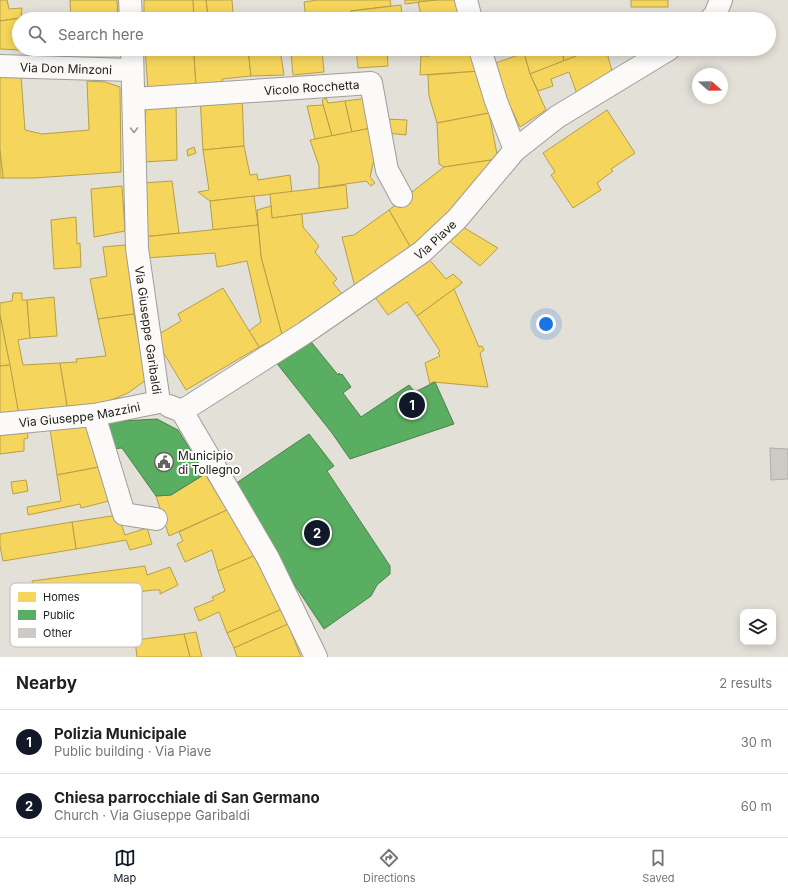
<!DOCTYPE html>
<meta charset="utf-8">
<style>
body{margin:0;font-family:Inter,sans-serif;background:#f2f2f2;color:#202124}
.controls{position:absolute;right:12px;bottom:12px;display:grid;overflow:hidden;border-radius:8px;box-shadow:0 2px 10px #0003}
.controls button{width:36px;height:36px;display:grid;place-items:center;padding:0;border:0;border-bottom:1px solid #e0e0e0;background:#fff;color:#202124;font:20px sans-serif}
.compass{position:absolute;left:692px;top:68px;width:36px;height:36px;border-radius:50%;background:#fff;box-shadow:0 2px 10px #0003;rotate:110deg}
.you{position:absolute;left:546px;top:324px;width:14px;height:14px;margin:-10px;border:3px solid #fff;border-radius:50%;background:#1a73e8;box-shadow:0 0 0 6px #1a73e833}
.badge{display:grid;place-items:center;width:26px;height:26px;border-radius:50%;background:#111827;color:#fff;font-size:13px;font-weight:700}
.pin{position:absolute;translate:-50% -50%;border:2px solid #fff;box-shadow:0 1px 4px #0006}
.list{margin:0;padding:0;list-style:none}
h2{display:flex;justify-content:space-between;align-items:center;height:52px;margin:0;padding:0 16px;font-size:17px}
h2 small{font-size:13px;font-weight:400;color:#757577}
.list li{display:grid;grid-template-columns:26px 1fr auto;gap:12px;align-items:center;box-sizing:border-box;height:64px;padding:0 16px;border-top:1px solid #e0e0e0}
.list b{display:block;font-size:15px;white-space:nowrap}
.list p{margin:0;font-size:13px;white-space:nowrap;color:#757577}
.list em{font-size:13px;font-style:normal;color:#757577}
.icon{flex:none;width:22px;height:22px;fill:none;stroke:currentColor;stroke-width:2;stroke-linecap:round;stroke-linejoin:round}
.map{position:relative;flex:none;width:788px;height:657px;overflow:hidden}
.search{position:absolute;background:#fff;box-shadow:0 2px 10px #0003;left:12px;right:12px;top:12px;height:44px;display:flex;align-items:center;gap:10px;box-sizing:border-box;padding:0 14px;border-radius:22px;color:#757577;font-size:15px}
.sheet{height:180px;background:#fff}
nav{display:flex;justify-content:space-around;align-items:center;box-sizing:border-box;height:56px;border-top:1px solid #e0e0e0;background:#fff;font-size:11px;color:#757577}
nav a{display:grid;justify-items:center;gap:2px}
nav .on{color:#111827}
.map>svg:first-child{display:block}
</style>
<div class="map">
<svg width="788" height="657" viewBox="0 0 788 657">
<rect width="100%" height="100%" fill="#e3e0d7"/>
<g fill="#f6d55c" stroke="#b69f48">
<path d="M 0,0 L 7,0 L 9,9 L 22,8 L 21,18 L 0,21 Z"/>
<path d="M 70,0 L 117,0 L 118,19 L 71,19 Z"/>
<path d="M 144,0 L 193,0 L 194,17 L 144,19 Z"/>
<path d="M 193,0 L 206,0 L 208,15 L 233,13 L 234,19 L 194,19 Z"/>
<path d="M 206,0 L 232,0 L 233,13 L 208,15 Z"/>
<path d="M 317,0 L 390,0 L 391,6 L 351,11 L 349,19 L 306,19 L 304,2 Z"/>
<path d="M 405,0 L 438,0 L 405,4 Z"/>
<path d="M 438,0 L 459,0 L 465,18 L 422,19 L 418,2 Z"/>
<rect x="631" y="0" width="37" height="7"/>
<path d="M 401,5 L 402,19 L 349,19 L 351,11 Z"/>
<path d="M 596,15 L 598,19 L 585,19 Z"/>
<path d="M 21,18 L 19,19 L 20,50 L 0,49 L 0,21 Z"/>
<path d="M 72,49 L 119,49 L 119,55 L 72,53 Z"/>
<path d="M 145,49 L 217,49 L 217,51 L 194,55 L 196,86 L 148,90 Z"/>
<path d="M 217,49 L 236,49 L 217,51 Z"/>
<path d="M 236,49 L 248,49 L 251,76 L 222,79 L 222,84 L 196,86 L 194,55 Z"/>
<path d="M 248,49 L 280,49 L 284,75 L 251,76 Z"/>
<path d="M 318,49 L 322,49 L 324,72 L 293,75 L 291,53 Z"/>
<path d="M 356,49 L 387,49 L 388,66 L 358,68 Z"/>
<path d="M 428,49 L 474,49 L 480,71 L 420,75 L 421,56 L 430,56 Z"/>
<path d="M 534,49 L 562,49 L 564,61 L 530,74 L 524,53 Z"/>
<path d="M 562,49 L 594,49 L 564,61 Z"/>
<path d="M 594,49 L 606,49 L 613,75 L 577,94 L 569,72 L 551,79 L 553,86 L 538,91 L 530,74 Z"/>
<path d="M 524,53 L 530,74 L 546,110 L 520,127 L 501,87 L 493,64 Z"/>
<path d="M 480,71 L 489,113 L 437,123 L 429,96 L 428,75 Z"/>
<path d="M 0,75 L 21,76 L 25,130 L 42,134 L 89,130 L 87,81 L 105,82 L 120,87 L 121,172 L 34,178 L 3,178 L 0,151 Z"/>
<path d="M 242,96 L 244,146 L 203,150 L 200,97 Z"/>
<path d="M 326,98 L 328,103 L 345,101 L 352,132 L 332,136 L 323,105 L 322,100 Z"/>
<path d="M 368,98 L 371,128 L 352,132 L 345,101 Z"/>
<path d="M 176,104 L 177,160 L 143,162 L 146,106 Z"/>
<path d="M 323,105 L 332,136 L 315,139 L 307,106 Z"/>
<path d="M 607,110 L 635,153 L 611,169 L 613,171 L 597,183 L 601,190 L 573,208 L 551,175 L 555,172 L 543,153 Z"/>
<path d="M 489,113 L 498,159 L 444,167 L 439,164 L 437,123 Z"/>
<path d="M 384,119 L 407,120 L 406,135 L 387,133 Z"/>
<path d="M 371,128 L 375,155 L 370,177 L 375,183 L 371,186 L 366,181 L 319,188 L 319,166 L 310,140 Z"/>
<path d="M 244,146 L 250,175 L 257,174 L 258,180 L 290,175 L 292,192 L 210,201 L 198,192 L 209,190 L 203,150 Z"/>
<path d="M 194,147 L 196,153 L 188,156 L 187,150 Z"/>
<path d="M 0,151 L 3,178 L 0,178 Z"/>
<path d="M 498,159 L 427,238 L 411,248 L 389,210 L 444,167 Z"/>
<path d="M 172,181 L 179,233 L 143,237 L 143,183 Z"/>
<path d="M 346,185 L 348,208 L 272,218 L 270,194 Z"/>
<path d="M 122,186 L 125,231 L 94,237 L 91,189 Z"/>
<path d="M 254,196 L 258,225 L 213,230 L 210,201 Z"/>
<path d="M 271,206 L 272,218 L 302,214 L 303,227 L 319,246 L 315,252 L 337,279 L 333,283 L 343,295 L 282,335 L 261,257 L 257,210 Z"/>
<path d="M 389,210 L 411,248 L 355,287 L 342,237 L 354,235 Z"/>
<path d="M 76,217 L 77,244 L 80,243 L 81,267 L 54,269 L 51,220 Z"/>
<path d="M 258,225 L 261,257 L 282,335 L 259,347 L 249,331 L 261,322 L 247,261 L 217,267 L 215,253 L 146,258 L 143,237 Z"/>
<path d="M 461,226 L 498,248 L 480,266 L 447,239 Z"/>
<path d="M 126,245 L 134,314 L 98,319 L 90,279 L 107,276 L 103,247 Z"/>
<path d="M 427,257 L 446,279 L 453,274 L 462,282 L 461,284 L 417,316 L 407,302 L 388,315 L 372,293 Z"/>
<path d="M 223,288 L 259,347 L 186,390 L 154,337 L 181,321 L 178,314 Z"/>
<path d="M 454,289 L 479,347 L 482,346 L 484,350 L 480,353 L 488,387 L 433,382 L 430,384 L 425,363 L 440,356 L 438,353 L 440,351 L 417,316 Z"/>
<path d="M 13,293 L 22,293 L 22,300 L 27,300 L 30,338 L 18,340 L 23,365 L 60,363 L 68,411 L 19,415 L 0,315 L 0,303 L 12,301 Z"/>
<path d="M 54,297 L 57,336 L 30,338 L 27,300 Z"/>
<path d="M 134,314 L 146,380 L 128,393 L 102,404 L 68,411 L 60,363 L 77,362 L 76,359 L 106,356 L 98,319 Z"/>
<path d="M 0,315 L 5,341 L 10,365 L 0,366 Z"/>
<path d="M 10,365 L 19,415 L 0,416 L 0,366 Z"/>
<path d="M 88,423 L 99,467 L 57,475 L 50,429 Z"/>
<path d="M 27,431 L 28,438 L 24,439 L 24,451 L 0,454 L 0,433 Z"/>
<path d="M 99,467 L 109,501 L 81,508 L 80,504 L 28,515 L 27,507 L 61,501 L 57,475 Z"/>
<path d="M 205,474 L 227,510 L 169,536 L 156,496 L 171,495 Z"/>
<path d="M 26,480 L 28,491 L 13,494 L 11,482 Z"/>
<path d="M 227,510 L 254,556 L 218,571 L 212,550 L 185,562 L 177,544 L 183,541 L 179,532 Z"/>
<path d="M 118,515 L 125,535 L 147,528 L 152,544 L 130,550 L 126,540 L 76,549 L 72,522 Z"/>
<path d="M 72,522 L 76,549 L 3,561 L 0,546 L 0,534 Z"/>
<path d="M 254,556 L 282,609 L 227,633 L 219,612 L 199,621 L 194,608 L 214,600 L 212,597 L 225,591 L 218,571 Z"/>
<path d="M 145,566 L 147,575 L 170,567 L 178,585 L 160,594 L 160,590 L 153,590 L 37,605 L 32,581 Z"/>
<path d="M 282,609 L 288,624 L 234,648 L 227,633 Z"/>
<path d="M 288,624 L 301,657 L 237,657 L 234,648 Z"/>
<path d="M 196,632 L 202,657 L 190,657 L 184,634 Z"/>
<path d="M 184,634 L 190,657 L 137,657 L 135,640 Z"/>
</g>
<g fill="#5aae61" stroke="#49834c">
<path d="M 308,338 L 338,375 L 339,373 L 341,375 L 342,374 L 351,387 L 343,393 L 361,417 L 409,385 L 415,392 L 435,382 L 454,424 L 350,459 L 332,433 L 275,361 Z"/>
<path d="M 157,419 L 178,430 L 205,474 L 171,495 L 156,496 L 122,448 L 111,449 L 104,422 Z"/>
<path d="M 309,434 L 334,466 L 327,471 L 390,566 L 390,574 L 377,585 L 371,596 L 324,629 L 274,554 L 277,551 L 235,484 Z"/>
</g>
<path fill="#cdc9c3" stroke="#b1ada7" d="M 770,448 L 788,449 L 788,479 L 771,480 Z"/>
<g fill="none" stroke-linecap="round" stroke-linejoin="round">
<g stroke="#a09d97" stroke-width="24">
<g id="minor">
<path d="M 130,0 L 131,19"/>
<path d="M 466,0 L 471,19"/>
<path d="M 711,19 L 715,15 L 721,0"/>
<path id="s1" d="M 132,49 L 137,248 L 159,402"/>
<path d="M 480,49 L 496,101 L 515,150"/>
<path id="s2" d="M 0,66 L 132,70"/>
<path id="s3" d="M 134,99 L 371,83 L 387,170 L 401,196"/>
<path d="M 169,406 L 182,411 L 268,558 L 316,657"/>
<path id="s4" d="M 182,411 L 306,332 L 422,252 L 457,219 L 515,150 L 557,117 L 669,49"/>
<path d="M 94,415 L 124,514 L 156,519"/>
<path id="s5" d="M 0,424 L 94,415 L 159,402"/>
</g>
</g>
<use href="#minor" stroke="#fbfaf9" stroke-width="22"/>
</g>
<defs><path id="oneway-chevron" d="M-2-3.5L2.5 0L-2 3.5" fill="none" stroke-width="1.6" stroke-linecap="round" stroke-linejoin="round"/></defs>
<use stroke="#999895" href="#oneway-chevron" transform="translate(134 130) rotate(89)"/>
<defs>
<g id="civic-ring" transform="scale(1)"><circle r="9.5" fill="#fff" stroke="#66635c" stroke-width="1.5"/><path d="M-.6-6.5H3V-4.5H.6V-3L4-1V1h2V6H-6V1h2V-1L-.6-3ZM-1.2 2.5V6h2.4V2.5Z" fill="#66635c"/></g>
</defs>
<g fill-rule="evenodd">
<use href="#civic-ring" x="164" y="462"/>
</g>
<g text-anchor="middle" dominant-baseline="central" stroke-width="4" stroke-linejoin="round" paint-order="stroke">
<g font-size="12" fill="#22201a" stroke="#fff">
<text stroke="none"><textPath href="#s2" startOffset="66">Via Don Minzoni</textPath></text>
<text stroke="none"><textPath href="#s3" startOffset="178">Vicolo Rocchetta</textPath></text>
<text stroke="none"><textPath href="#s4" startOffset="306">Via Piave</textPath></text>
<text stroke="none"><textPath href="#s1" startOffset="282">Via Giuseppe Garibaldi</textPath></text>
<text stroke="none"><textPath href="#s5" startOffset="80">Via Giuseppe Mazzini</textPath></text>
</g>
<g font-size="12" fill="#22201a" stroke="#fff" text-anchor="start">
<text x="178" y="455">Municipio<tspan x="178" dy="14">di Tollegno</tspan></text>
</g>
</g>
<rect x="10" y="583" width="132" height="64" rx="6" fill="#fff" stroke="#bdbcba" stroke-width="1"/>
<rect x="18" y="592" width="18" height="10" fill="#f6d55c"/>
<rect x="18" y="610" width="18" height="10" fill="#5aae61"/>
<rect x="18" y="628" width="18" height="10" fill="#cdc9c3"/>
<g font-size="11" fill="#22201a">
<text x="43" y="601">Homes</text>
<text x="43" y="619">Public</text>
<text x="43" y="637">Other</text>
</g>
</svg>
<div class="controls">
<button><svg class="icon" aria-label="layers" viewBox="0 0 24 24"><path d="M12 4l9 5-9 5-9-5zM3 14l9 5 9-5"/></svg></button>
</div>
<svg class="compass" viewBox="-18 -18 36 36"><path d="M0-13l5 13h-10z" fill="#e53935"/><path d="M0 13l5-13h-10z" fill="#757577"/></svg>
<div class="you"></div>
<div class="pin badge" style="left:412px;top:405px">1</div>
<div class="pin badge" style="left:317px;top:533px">2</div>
<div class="search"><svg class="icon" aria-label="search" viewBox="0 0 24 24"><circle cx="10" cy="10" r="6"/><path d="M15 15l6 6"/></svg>Search here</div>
</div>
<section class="sheet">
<h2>Nearby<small>2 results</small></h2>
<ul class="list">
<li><span class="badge">1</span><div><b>Polizia Municipale</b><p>Public building · Via Piave</p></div><em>30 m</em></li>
<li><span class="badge">2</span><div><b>Chiesa parrocchiale di San Germano</b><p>Church · Via Giuseppe Garibaldi</p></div><em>60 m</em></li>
</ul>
</section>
<nav>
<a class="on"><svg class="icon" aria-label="map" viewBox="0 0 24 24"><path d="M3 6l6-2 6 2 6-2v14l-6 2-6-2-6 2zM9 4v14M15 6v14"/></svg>Map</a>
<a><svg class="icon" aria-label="directions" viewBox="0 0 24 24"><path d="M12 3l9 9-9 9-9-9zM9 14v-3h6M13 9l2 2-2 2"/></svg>Directions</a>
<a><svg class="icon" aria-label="saved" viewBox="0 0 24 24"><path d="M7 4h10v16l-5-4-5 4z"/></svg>Saved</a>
</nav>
